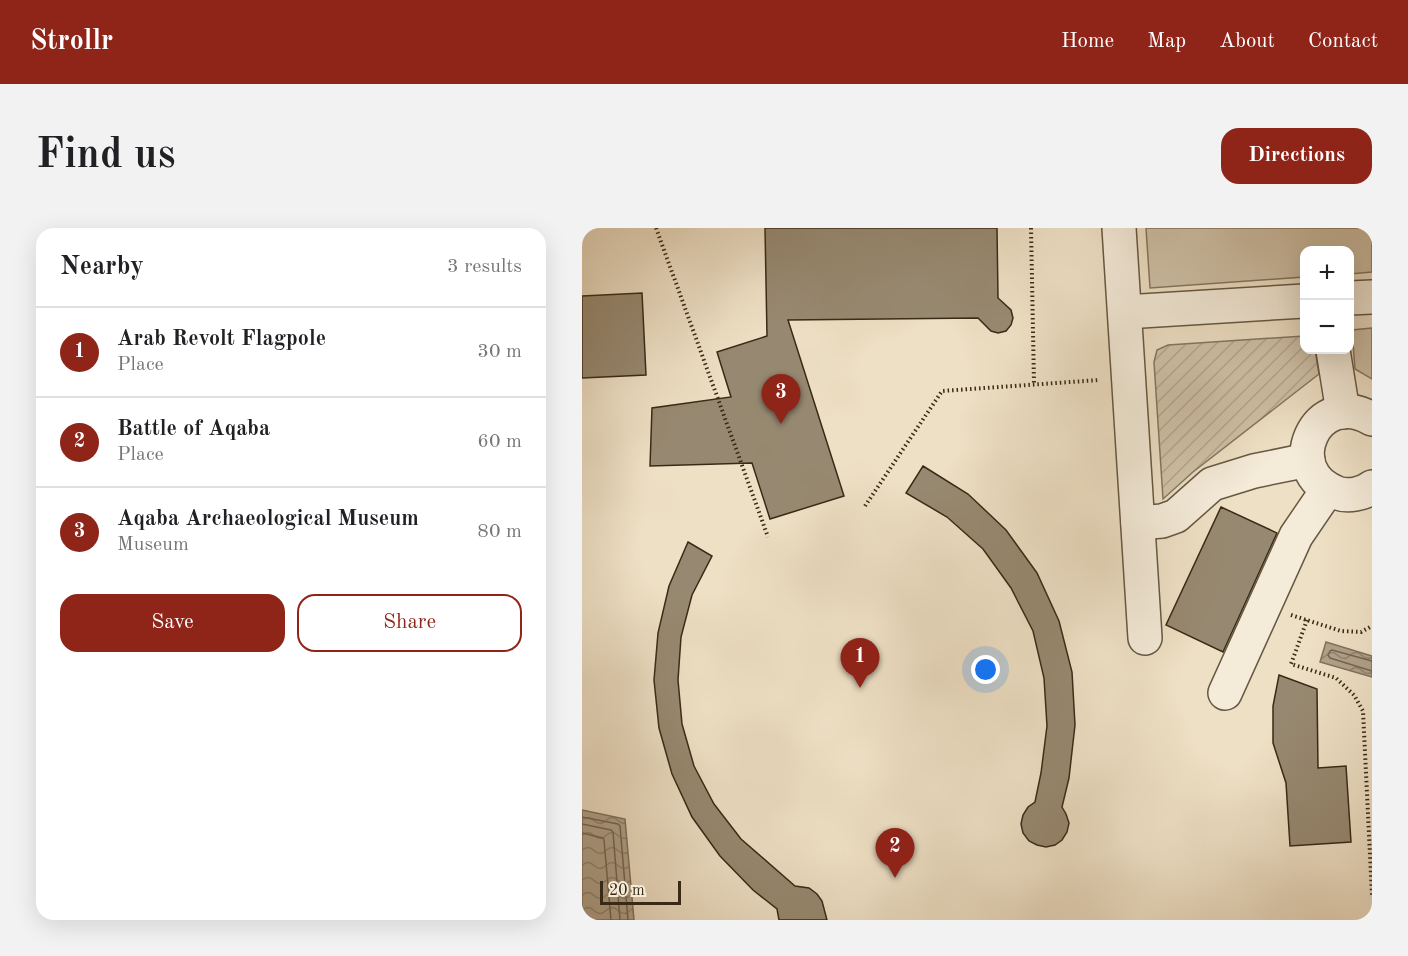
<!DOCTYPE html>
<meta charset="utf-8">
<style>
body{margin:0;font-family:"Old Standard TT",serif;background:#f2f2f2;color:#202124}
.controls{position:absolute;right:18px;top:18px;display:grid;overflow:hidden;border-radius:12px;box-shadow:0 6px 24px #0002}
.controls button{width:54px;height:54px;display:grid;place-items:center;padding:0;border:0;border-bottom:2px solid #e0e0e0;background:#fff;color:#202124;font:30px sans-serif}
.scale{position:absolute;left:18px;bottom:15px;width:81px;box-sizing:border-box;padding-left:6px;border:3px solid #392a17;border-top:0;font-size:16px;line-height:21px;white-space:nowrap;color:#392a17;-webkit-text-stroke:4px #f4ebd9;paint-order:stroke}
.you{position:absolute;left:404px;top:442px;width:21px;height:21px;margin:-15px;border:4px solid #fff;border-radius:50%;background:#1a73e8;box-shadow:0 0 0 9px #1a73e833}
.badge{display:grid;place-items:center;width:39px;height:39px;border-radius:50%;background:#8f2418;color:#fff;font-size:20px;font-weight:700}
.pin{position:absolute;translate:-50% -50px;filter:drop-shadow(0 2px 3px #0008)}
.pin::after{content:'';position:absolute;top:32px;width:21px;height:18px;background:inherit;clip-path:polygon(0 0,100% 0,50% 100%)}
.list{margin:0;padding:0;list-style:none}
h2{display:flex;justify-content:space-between;align-items:center;height:78px;margin:0;padding:0 24px;font-size:26px}
h2 small{font-size:20px;font-weight:400;color:#757577}
.list li{display:grid;grid-template-columns:39px 1fr auto;gap:18px;align-items:center;box-sizing:border-box;height:90px;padding:0 24px;border-top:2px solid #e0e0e0}
.list b{display:block;font-size:22px;white-space:nowrap}
.list p{margin:0;font-size:20px;white-space:nowrap;color:#757577}
.list em{font-size:20px;font-style:normal;color:#757577}
.actions{display:flex;gap:12px;padding:18px 24px}
.actions a{flex:1;padding:14px 0;border:2px solid #8f2418;border-radius:18px;text-align:center;font-size:21px;color:#8f2418}
.actions .main{background:#8f2418;color:#fff}
.map{position:relative;flex:none;width:790px;height:692px;overflow:hidden;border-radius:18px}
header{display:flex;align-items:center;gap:36px;box-sizing:border-box;height:84px;padding:0 30px;background:#8f2418;color:#fff}
header strong{font-size:28px}
nav{display:flex;gap:33px;margin-inline-start:auto;font-size:21px}
.intro{display:flex;align-items:center;justify-content:space-between;box-sizing:border-box;height:144px;padding:0 36px}
h1{margin:0;font-size:42px}
.button{padding:15px 27px;border-radius:18px;background:#8f2418;color:#fff;font-size:21px;font-weight:700}
main{display:flex;gap:36px;padding:0 36px}
aside{flex:1;background:#fff;border-radius:18px;box-shadow:0 6px 24px #0002}
.map>svg:first-child{display:block}
</style>
<header>
<strong>Strollr</strong>
<nav><a>Home</a><a>Map</a><a>About</a><a>Contact</a></nav>
</header>
<div class="intro"><h1>Find us</h1><a class="button">Directions</a></div>
<main>
<aside>
<h2>Nearby<small>3 results</small></h2>
<ul class="list">
<li><span class="badge">1</span><div><b>Arab Revolt Flagpole</b><p>Place</p></div><em>30 m</em></li>
<li><span class="badge">2</span><div><b>Battle of Aqaba</b><p>Place</p></div><em>60 m</em></li>
<li><span class="badge">3</span><div><b>Aqaba Archaeological Museum</b><p>Museum</p></div><em>80 m</em></li>
</ul>
<div class="actions"><a class="main">Save</a><a>Share</a></div>
</aside>
<div class="map">
<svg width="790" height="692" viewBox="0 0 790 692">
<defs>
<pattern id="garden-furrows" width="10" height="10" patternUnits="userSpaceOnUse" patternTransform="scale(1.5)"><rect width="10" height="10" fill="#cfc1a7"/><path d="M-1 1l2-2M0 10L10 0M9 11l2-2" fill="none" stroke="#b2a68f"/></pattern>
<pattern id="water-waves" width="16" height="10" patternUnits="userSpaceOnUse" patternTransform="scale(1.5)"><rect width="16" height="10" fill="#b0a28a"/><path d="M0 5q4-4 8 0t8 0" fill="none" stroke="#908470"/></pattern>
</defs>
<rect width="100%" height="100%" fill="#eee0c5"/>
<filter id="stains"><feTurbulence type="fractalNoise" baseFrequency=".00333" numOctaves="4"/><feColorMatrix values="0 0 0 0 .2 0 0 0 0 .09 0 0 0 0 .02 0 0 0 .5 -.17"/></filter>
<radialGradient id="worn" r=".72"><stop offset=".6" stop-color="#630" stop-opacity="0"/><stop offset="1" stop-color="#630" stop-opacity=".3"/></radialGradient>
<g fill="#cfc1a7" stroke="#84765f" stroke-width="1.5">
<path d="M 564,0 L 790,0 L 790,44 L 768,46 L 768,22 L 722,22 L 722,49 L 568,60 Z"/>
<path d="M 790,100 L 790,151 L 773,141 L 770,102 Z"/>
</g>
<path fill="url(#garden-furrows)" stroke="#84765f" stroke-width="1.5" d="M 722,108 L 722,122 L 733,122 L 737,146 L 611,244 L 581,271 L 572,134 L 575,122 L 586,117 Z"/>
<g fill="url(#water-waves)" stroke="#80725c" stroke-width="1.5">
<path d="M 744,414 L 790,428 L 790,449 L 738,434 Z"/>
<path d="M 0,582 L 43,591 L 52,692 L 0,692 Z"/>
</g>
<g fill="none" stroke-linecap="round" stroke-linejoin="round">
<g stroke="#746650" stroke-width="1.5">
<path d="M 790,433 L 750,422 L 748,423 L 746,427 L 748,430 L 790,443"/>
<path d="M 0,589 L 36,596 L 38,598 L 46,692"/>
<path d="M 0,596 L 29,602 L 31,604 L 38,692"/>
<path d="M 0,605 L 21,610 L 22,612 L 29,692"/>
</g>
</g>
<g fill="#978971" stroke="#392a17" stroke-width="1.5">
<path d="M 183,0 L 415,0 L 416,70 L 429,82 L 431,90 L 429,97 L 424,103 L 416,105 L 409,103 L 396,90 L 206,92 L 262,268 L 188,291 L 170,235 L 68,238 L 70,180 L 149,169 L 135,124 L 185,108 Z"/>
<path d="M 60,65 L 64,147 L 0,150 L 0,68 Z"/>
<path d="M 341,238 L 386,266 L 424,302 L 455,345 L 477,393 L 490,444 L 493,497 L 487,550 L 480,579 L 484,586 L 487,595 L 485,604 L 480,612 L 473,617 L 464,619 L 455,617 L 447,613 L 441,605 L 439,596 L 441,587 L 446,579 L 453,574 L 459,545 L 465,498 L 462,450 L 451,403 L 429,360 L 401,321 L 365,289 L 324,265 Z"/>
<path d="M 639,279 L 695,305 L 641,424 L 584,397 Z"/>
<path d="M 106,314 L 130,328 L 110,367 L 99,409 L 96,452 L 100,496 L 112,538 L 132,576 L 159,611 L 213,658 L 227,660 L 235,666 L 240,673 L 245,692 L 197,692 L 195,681 L 171,662 L 138,628 L 110,589 L 90,546 L 77,500 L 72,452 L 76,405 L 87,358 Z"/>
<path d="M 697,447 L 735,461 L 736,540 L 764,538 L 769,614 L 708,618 L 704,555 L 691,515 L 691,478 Z"/>
</g>
<g fill="none" stroke-linecap="round" stroke-linejoin="round">
<g stroke="#665842" stroke-width="36">
<g id="minor">
<path d="M 537,0 L 563,410"/>
<path d="M 768,70 L 790,69"/>
<path d="M 543,84 L 722,73"/>
<path d="M 751,122 L 761,184"/>
<path d="M 790,191 C 734,158 696,243 755,265 C 766,269 781,266 790,259"/>
<path d="M 556,295 L 580,293 L 594,288 L 630,256 L 672,243 L 726,232"/>
<path d="M 643,465 L 714,308 L 746,261"/>
</g>
</g>
<g stroke="#392a17" stroke-width="4" stroke-dasharray="1.5 3" stroke-linecap="butt">
<path d="M 74,0 L 186,309"/>
<path d="M 449,0 L 452,155"/>
<path d="M 283,278 L 360,163 L 517,152"/>
<path d="M 709,387 L 759,403 L 779,404 L 790,398"/>
<path d="M 725,392 L 709,436 L 754,450 L 772,467 L 781,483 L 790,668"/>
</g>
<use href="#minor" stroke="#f4ebd9" stroke-width="33"/>
</g>
<rect width="100%" height="100%" filter="url(#stains)"/>
<rect width="100%" height="100%" fill="url(#worn)"/>
</svg>
<div class="controls">
<button>+</button>
<button>−</button>
</div>
<div class="scale">20 m</div>
<div class="you"></div>
<div class="pin badge" style="left:278px;top:460px">1</div>
<div class="pin badge" style="left:313px;top:650px">2</div>
<div class="pin badge" style="left:199px;top:196px">3</div>
</div>
</main>
